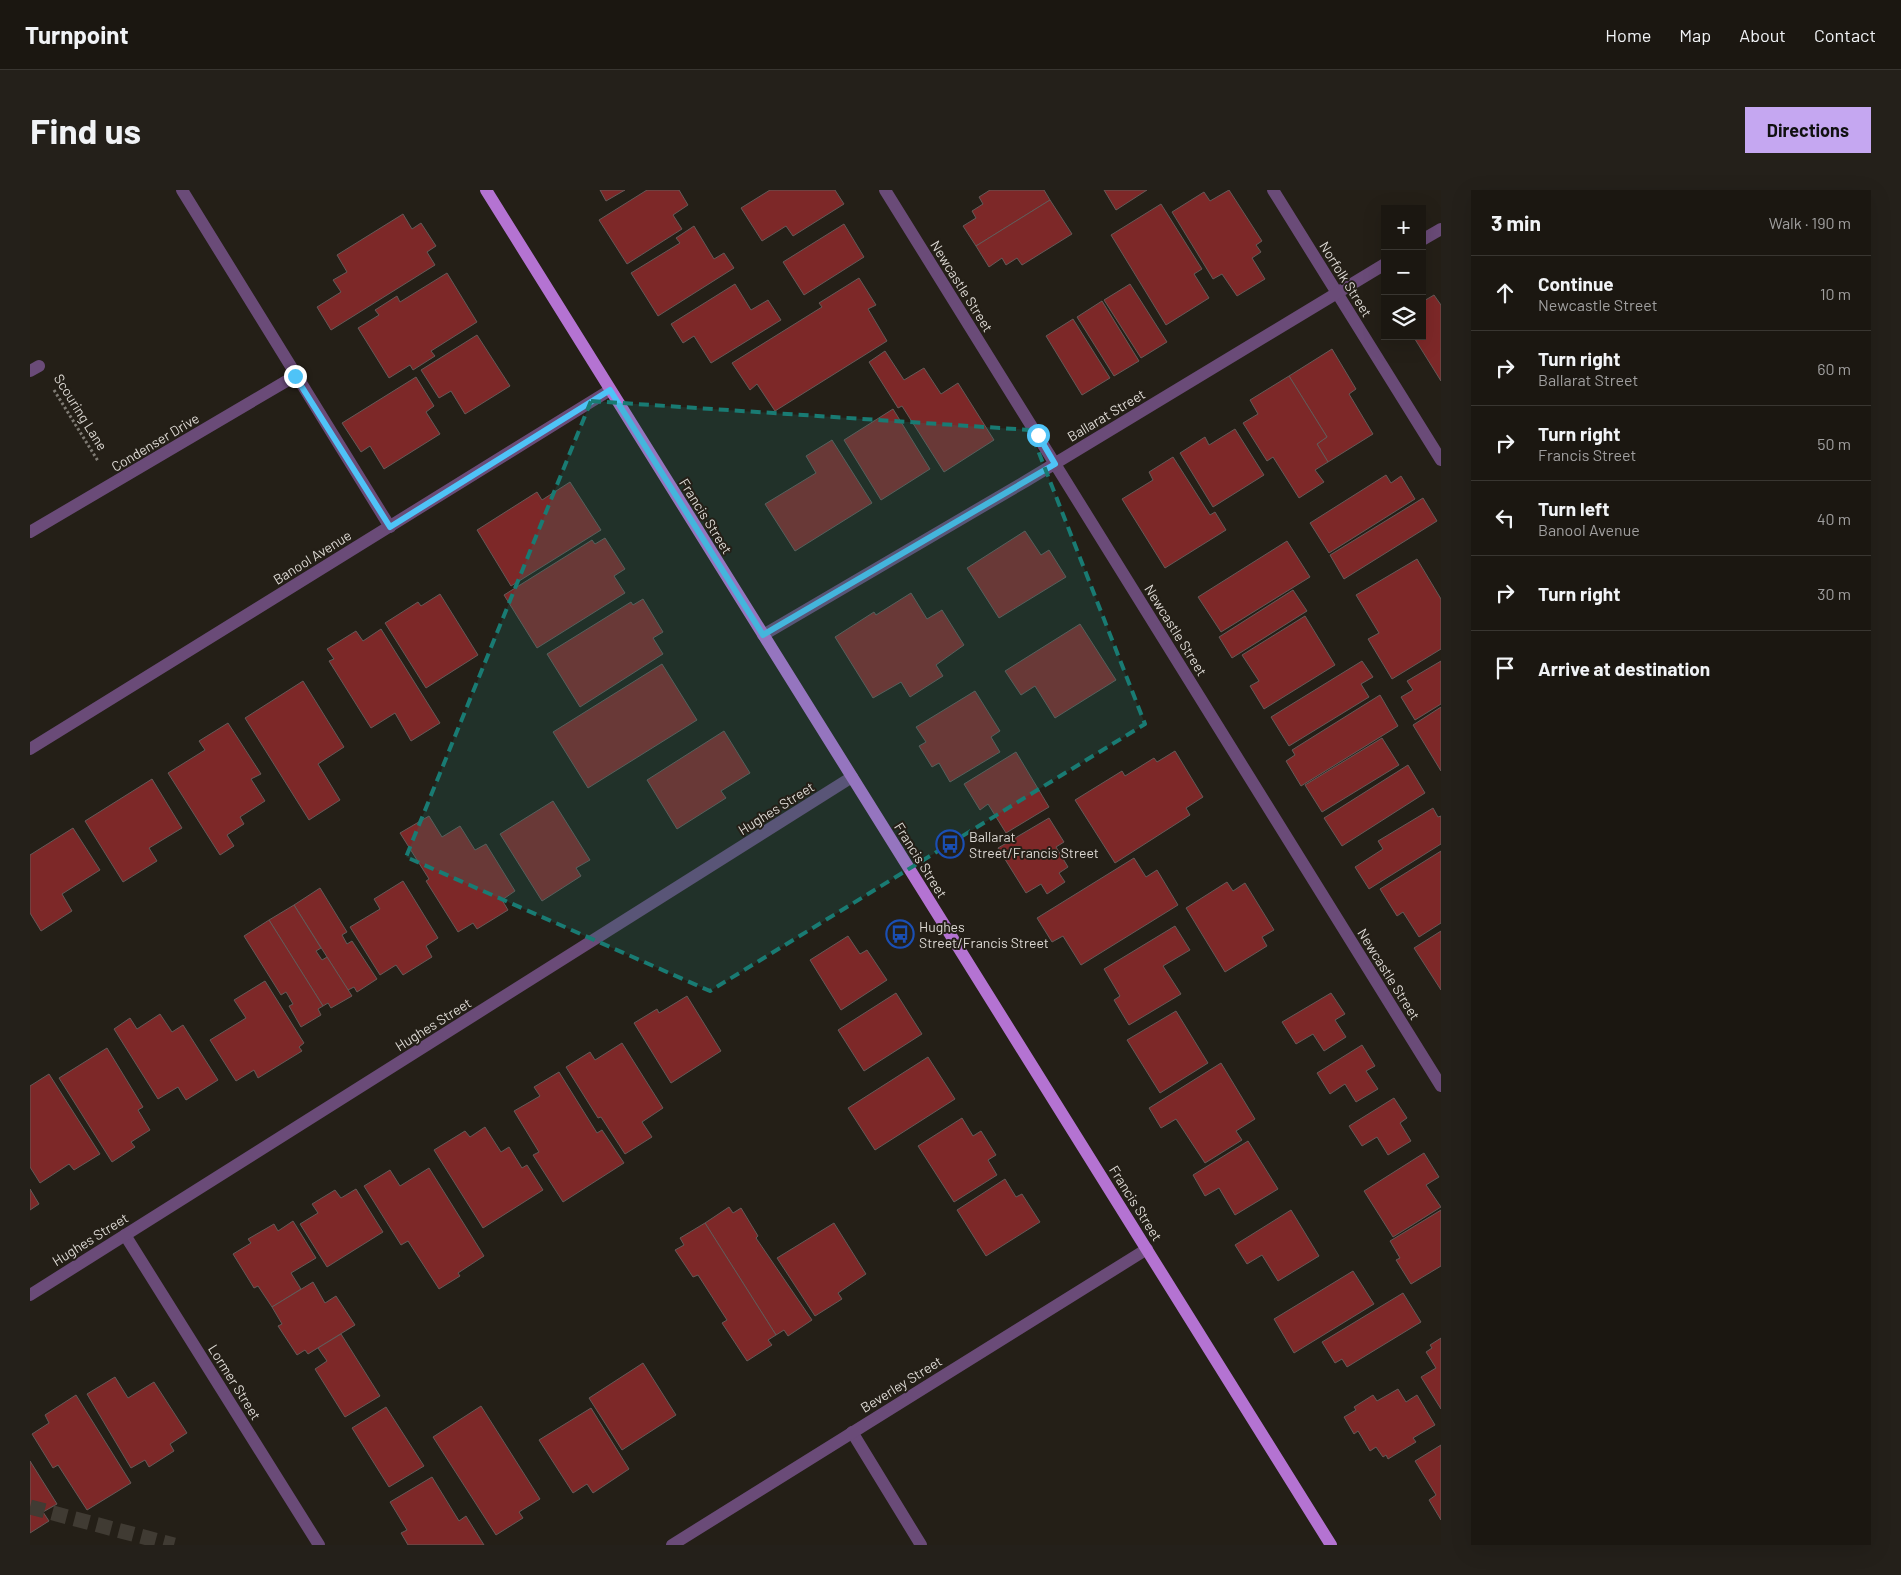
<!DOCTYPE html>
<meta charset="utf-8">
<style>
body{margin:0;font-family:Barlow,sans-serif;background:#24201a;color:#f1f3f6}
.controls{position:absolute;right:15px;top:15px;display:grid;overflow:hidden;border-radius:0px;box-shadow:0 5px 20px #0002}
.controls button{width:45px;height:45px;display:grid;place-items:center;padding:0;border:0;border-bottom:1px solid #393631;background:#1b1711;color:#f1f3f6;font:25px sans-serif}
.stop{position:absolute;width:15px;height:15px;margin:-11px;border:4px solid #4fc3f7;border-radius:50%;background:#fff}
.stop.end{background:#4fc3f7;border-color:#fff;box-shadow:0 1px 5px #0008}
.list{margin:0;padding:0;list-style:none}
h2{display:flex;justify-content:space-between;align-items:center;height:65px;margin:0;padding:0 20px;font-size:21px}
h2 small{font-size:16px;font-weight:400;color:#a09f9f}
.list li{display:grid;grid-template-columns:32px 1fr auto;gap:15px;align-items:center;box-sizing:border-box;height:75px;padding:0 20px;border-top:1px solid #393631}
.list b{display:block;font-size:19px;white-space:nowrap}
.list p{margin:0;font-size:16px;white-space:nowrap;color:#a09f9f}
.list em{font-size:16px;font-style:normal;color:#a09f9f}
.icon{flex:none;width:28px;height:28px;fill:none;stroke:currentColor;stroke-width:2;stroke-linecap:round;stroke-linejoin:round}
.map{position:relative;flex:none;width:1411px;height:1355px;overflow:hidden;border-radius:0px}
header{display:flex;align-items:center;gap:30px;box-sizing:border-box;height:70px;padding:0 25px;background:#1b1711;border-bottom:1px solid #393631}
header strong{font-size:24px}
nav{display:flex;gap:28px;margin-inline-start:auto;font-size:18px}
.intro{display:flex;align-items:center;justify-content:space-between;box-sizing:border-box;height:120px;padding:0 30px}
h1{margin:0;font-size:35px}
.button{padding:12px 22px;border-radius:0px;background:#c5a7f1;color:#111;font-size:18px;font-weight:700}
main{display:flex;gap:30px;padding:0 30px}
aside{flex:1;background:#1b1711;border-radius:0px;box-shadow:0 5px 20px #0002}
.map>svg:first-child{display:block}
</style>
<header>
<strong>Turnpoint</strong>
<nav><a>Home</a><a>Map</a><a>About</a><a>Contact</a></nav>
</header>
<div class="intro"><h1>Find us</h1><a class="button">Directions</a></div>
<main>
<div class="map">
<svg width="1411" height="1355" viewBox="0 0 1411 1355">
<rect width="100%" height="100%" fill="#241f17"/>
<g fill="#7d2828" stroke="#655a58">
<path d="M 570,0 L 595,0 L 576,11 Z"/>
<path d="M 617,0 L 649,0 L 658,15 L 643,25 L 652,39 L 597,74 L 569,30 Z"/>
<path d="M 740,0 L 805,0 L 814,14 L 763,46 L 756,36 L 732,51 L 711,18 Z"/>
<path d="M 960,0 L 1014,0 L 1020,10 L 946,56 L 933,36 L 946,28 L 942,21 L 953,14 L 949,7 Z"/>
<path d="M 1074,0 L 1117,0 L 1086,20 Z"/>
<path d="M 1199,0 L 1232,51 L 1226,55 L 1231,62 L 1222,68 L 1235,89 L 1207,106 L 1192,84 L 1183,89 L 1142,22 L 1174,2 L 1180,11 Z"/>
<path d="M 1020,10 L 1042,44 L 992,75 L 987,68 L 976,75 L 972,68 L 959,77 L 946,56 Z"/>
<path d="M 1131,14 L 1172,79 L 1164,84 L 1179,108 L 1136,135 L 1081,45 Z"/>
<path d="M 373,24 L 382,39 L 391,33 L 406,56 L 397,62 L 405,75 L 301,140 L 287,117 L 311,102 L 303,90 L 317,82 L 307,65 Z"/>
<path d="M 814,34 L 834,67 L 774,105 L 753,72 Z"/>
<path d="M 664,36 L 684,69 L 694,63 L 704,78 L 628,126 L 601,83 L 650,53 L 646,48 Z"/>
<path d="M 417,83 L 447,132 L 401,161 L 405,166 L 383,180 L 380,175 L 359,188 L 328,138 L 349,125 L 345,120 L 367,106 L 370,112 Z"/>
<path d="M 829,88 L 846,115 L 838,119 L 857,151 L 745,221 L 727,194 L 720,200 L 702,173 L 792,117 L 789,113 Z"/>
<path d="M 705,94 L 721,120 L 738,110 L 751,130 L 681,173 L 664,146 L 653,153 L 641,134 Z"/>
<path d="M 1100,94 L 1137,152 L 1111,168 L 1074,110 Z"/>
<path d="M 1404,105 L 1411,115 L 1411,191 L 1383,146 L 1392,146 L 1392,112 Z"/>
<path d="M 1072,111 L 1109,171 L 1084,186 L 1047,127 Z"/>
<path d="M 1043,129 L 1080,188 L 1052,205 L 1016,146 Z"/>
<path d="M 447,145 L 480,196 L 435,224 L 421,201 L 409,208 L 391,180 Z"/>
<path d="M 1302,159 L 1326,199 L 1319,204 L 1343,244 L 1298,272 L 1287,254 L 1297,247 L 1259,186 Z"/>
<path d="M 855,161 L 874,190 L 894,178 L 911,204 L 928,193 L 964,250 L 914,282 L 872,216 L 868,218 L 839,172 Z"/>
<path d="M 1259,186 L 1297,247 L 1287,254 L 1298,272 L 1285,280 L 1294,292 L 1269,308 L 1243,267 L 1237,271 L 1213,233 L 1228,224 L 1220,210 Z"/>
<path d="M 386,187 L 404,216 L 396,222 L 410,244 L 354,279 L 340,256 L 331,262 L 312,233 Z"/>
<path d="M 863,219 L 900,279 L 851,310 L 814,250 Z"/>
<path d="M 1205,239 L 1234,285 L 1183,317 L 1150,263 L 1175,247 L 1179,255 Z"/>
<path d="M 802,250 L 842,313 L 765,361 L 735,314 L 786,283 L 776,266 Z"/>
<path d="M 1143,267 L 1180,325 L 1185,322 L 1196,340 L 1135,378 L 1092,309 L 1123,290 L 1119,282 Z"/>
<path d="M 1356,285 L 1361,293 L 1371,286 L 1385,309 L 1299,363 L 1280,333 Z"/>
<path d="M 540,292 L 571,340 L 481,396 L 447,340 L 507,302 L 512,310 Z"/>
<path d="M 1393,308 L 1407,331 L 1314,389 L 1300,365 Z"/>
<path d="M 995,341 L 1011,365 L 1019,360 L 1036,387 L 969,428 L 937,378 Z"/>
<path d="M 575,348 L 595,379 L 584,386 L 595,403 L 507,458 L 474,405 L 562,350 L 565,354 Z"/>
<path d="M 1257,351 L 1280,387 L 1191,442 L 1168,407 Z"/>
<path d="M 1387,369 L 1411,409 L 1411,459 L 1362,489 L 1338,449 L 1349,443 L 1326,405 Z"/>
<path d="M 1263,400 L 1277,421 L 1202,468 L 1189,447 Z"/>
<path d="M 881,403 L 897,429 L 912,420 L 934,455 L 906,475 L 913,486 L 880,507 L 871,492 L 843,508 L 805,447 L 844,422 L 846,425 Z"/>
<path d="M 410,404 L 448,465 L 396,498 L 355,433 L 388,412 L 391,416 Z"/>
<path d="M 613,409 L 633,442 L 623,448 L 633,464 L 550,517 L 517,464 L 601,412 L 603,415 Z"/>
<path d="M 1275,426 L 1305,475 L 1234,519 L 1220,496 L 1229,491 L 1212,465 Z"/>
<path d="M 1050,434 L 1086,490 L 1025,528 L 1005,496 L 991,505 L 975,481 Z"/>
<path d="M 351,439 L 410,533 L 381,551 L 365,523 L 341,538 L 299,471 L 304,469 L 297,459 L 326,441 L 333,451 Z"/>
<path d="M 1332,471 L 1343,487 L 1331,494 L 1339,507 L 1259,556 L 1241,527 Z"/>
<path d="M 1411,471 L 1411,514 L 1385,530 L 1371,507 L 1383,500 L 1377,491 Z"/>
<path d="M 632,474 L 667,530 L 558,598 L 523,542 Z"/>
<path d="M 273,491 L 314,557 L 288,574 L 310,610 L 279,630 L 215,528 Z"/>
<path d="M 945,501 L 970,541 L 961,547 L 970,562 L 920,592 L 909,573 L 902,577 L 889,556 L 896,552 L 886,537 Z"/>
<path d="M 1350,505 L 1368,536 L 1271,596 L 1256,571 L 1265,565 L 1262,560 Z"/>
<path d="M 1411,517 L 1411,581 L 1383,535 Z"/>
<path d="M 198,533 L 231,584 L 221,589 L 235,611 L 210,627 L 214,634 L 197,645 L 204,656 L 190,665 L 138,583 L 175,560 L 169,551 Z"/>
<path d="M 694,541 L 720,583 L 691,601 L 696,608 L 647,639 L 617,590 Z"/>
<path d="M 1352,548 L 1369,575 L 1292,622 L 1275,595 Z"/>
<path d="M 1145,561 L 1173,607 L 1156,618 L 1160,625 L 1085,673 L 1045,610 L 1092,581 L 1095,586 L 1124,568 L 1127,572 Z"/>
<path d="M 986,562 L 1019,617 L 976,643 L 958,614 L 950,620 L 934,594 Z"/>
<path d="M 1378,575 L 1395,603 L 1312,656 L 1294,628 Z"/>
<path d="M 122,589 L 152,638 L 119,658 L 127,671 L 93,692 L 55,631 Z"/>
<path d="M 523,611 L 560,670 L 546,678 L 551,686 L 512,711 L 470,644 Z"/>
<path d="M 1403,618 L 1408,627 L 1411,626 L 1411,654 L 1339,699 L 1325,677 L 1353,659 L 1348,651 Z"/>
<path d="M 399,626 L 412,647 L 430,636 L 445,660 L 456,654 L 485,701 L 472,710 L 478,720 L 447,739 L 443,733 L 428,742 L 396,691 L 399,689 L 370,643 Z"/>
<path d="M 1019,628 L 1034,652 L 1026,657 L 1038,677 L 1029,683 L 1035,692 L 1017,704 L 1011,694 L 996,703 L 968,658 Z"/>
<path d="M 43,638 L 70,680 L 32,704 L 42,721 L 11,741 L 0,723 L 0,665 Z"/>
<path d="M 1411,661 L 1411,733 L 1389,747 L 1373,722 L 1367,726 L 1350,699 Z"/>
<path d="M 1104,668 L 1116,687 L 1127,680 L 1148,715 L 1051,775 L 1033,746 L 1022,752 L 1007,728 Z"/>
<path d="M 373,691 L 408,748 L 396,756 L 402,767 L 373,785 L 366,775 L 350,785 L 320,737 L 350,719 L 344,709 Z"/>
<path d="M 1197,692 L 1203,701 L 1215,693 L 1244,740 L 1232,747 L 1237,756 L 1195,782 L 1156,718 Z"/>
<path d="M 290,698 L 317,742 L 312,745 L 317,754 L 322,751 L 347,789 L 327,802 L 324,797 L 318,800 L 264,715 Z"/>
<path d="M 264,715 L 291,758 L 286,761 L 292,770 L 297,767 L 322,806 L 301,818 L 298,813 L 293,816 L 239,730 Z"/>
<path d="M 239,730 L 293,816 L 288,819 L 291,825 L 271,837 L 259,816 L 263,814 L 256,802 L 251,805 L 214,746 Z"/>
<path d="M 1145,736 L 1160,760 L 1133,776 L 1151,804 L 1099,835 L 1084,810 L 1090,806 L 1074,779 Z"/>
<path d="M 1411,741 L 1411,800 L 1384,758 Z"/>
<path d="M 818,746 L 830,764 L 837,760 L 857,790 L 811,820 L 780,770 Z"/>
<path d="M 235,791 L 274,853 L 269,857 L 272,861 L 228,888 L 224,880 L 206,891 L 180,850 L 216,828 L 204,810 Z"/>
<path d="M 866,803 L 892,844 L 834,881 L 808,840 Z"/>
<path d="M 1301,803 L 1315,824 L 1305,830 L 1316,847 L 1294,861 L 1283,844 L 1266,854 L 1252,832 Z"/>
<path d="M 657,806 L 691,861 L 641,893 L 604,833 L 627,819 L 629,823 Z"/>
<path d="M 1146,821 L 1178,873 L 1130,903 L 1097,850 Z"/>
<path d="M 130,824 L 142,842 L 153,835 L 188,890 L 156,910 L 148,897 L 128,909 L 84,839 L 100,828 L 107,839 Z"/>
<path d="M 592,853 L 633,918 L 612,932 L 622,947 L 595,964 L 571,927 L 568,928 L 536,877 L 560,862 L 565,870 Z"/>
<path d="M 1332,855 L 1345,876 L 1336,881 L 1348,899 L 1326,912 L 1315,894 L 1300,904 L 1287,883 Z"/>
<path d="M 77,858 L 113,917 L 108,920 L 120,940 L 101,952 L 105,957 L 82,972 L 29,888 Z"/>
<path d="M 898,867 L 925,909 L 845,960 L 818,918 Z"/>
<path d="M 1191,873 L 1225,929 L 1206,941 L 1212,950 L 1175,973 L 1146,929 L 1131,938 L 1119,918 Z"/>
<path d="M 529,882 L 567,943 L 572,940 L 594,973 L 533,1012 L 503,965 L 509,962 L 484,921 L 510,906 L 504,897 Z"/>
<path d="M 19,884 L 70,964 L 44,980 L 39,974 L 10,993 L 0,977 L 0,896 Z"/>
<path d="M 1364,908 L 1377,928 L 1370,933 L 1381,951 L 1358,965 L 1347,947 L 1332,956 L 1319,936 Z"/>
<path d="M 932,928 L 943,946 L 951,941 L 966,965 L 958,970 L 967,985 L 924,1012 L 888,956 Z"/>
<path d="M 455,937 L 471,962 L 479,957 L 492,978 L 497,975 L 513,1000 L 453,1038 L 404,960 L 435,941 L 440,947 Z"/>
<path d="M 1218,951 L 1248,999 L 1205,1025 L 1189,998 L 1175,1006 L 1163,985 Z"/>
<path d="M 1394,963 L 1409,987 L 1396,995 L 1411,1017 L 1363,1047 L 1334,1001 Z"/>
<path d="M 399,978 L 454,1066 L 428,1083 L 430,1086 L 409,1099 L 378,1051 L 371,1055 L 334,996 L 360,980 L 370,996 Z"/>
<path d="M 975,989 L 986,1007 L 992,1004 L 1010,1032 L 956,1066 L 927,1020 Z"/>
<path d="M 0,999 L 9,1014 L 0,1020 Z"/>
<path d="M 326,999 L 353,1042 L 297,1077 L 270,1034 L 288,1023 L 282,1014 L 305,1000 L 311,1008 Z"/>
<path d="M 699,1017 L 703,1023 L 711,1018 L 728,1046 L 726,1048 L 782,1130 L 758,1146 L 754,1140 L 746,1145 L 675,1033 Z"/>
<path d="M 1261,1020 L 1289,1066 L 1248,1091 L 1232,1065 L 1217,1074 L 1205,1055 Z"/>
<path d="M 1411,1020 L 1411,1076 L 1381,1094 L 1366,1070 L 1370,1068 L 1360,1051 Z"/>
<path d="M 263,1031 L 286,1068 L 261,1083 L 271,1099 L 242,1117 L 228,1096 L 224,1098 L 203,1064 L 221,1053 L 218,1049 L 244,1034 L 248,1041 Z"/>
<path d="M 675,1033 L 746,1145 L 738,1150 L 742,1155 L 717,1171 L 692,1133 L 697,1130 L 668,1085 L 663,1087 L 645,1060 L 654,1055 L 650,1048 Z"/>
<path d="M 804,1033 L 836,1084 L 808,1103 L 812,1109 L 785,1126 L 747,1068 Z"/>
<path d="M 1323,1081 L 1344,1114 L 1264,1163 L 1244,1129 Z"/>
<path d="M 283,1092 L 295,1113 L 306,1106 L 325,1135 L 278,1164 L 275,1160 L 267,1165 L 248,1136 L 252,1134 L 242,1117 Z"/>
<path d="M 1373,1103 L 1391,1132 L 1317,1177 L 1312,1169 L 1305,1173 L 1292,1152 Z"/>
<path d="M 311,1144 L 350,1206 L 315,1227 L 285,1179 L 297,1171 L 288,1158 Z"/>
<path d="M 1411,1148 L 1411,1219 L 1391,1187 L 1406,1178 L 1396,1162 L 1402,1158 L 1400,1155 Z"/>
<path d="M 613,1173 L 646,1225 L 592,1260 L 559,1208 Z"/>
<path d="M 85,1187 L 98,1208 L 124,1192 L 157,1243 L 140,1254 L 144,1261 L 119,1277 L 115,1270 L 101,1278 L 57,1204 Z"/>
<path d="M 1368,1199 L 1376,1212 L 1387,1205 L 1405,1235 L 1383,1248 L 1386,1252 L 1358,1269 L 1356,1265 L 1353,1267 L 1346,1257 L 1340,1261 L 1328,1241 L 1324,1244 L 1314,1227 L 1326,1220 L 1324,1217 L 1343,1205 L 1347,1211 Z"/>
<path d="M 46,1205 L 101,1293 L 57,1320 L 28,1275 L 23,1278 L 2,1244 L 19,1233 L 15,1225 Z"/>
<path d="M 451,1216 L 510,1309 L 489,1322 L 493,1328 L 466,1345 L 403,1247 Z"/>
<path d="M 356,1217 L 394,1276 L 359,1297 L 322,1238 Z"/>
<path d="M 561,1218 L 599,1279 L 563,1303 L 557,1294 L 543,1303 L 509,1250 Z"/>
<path d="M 1411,1255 L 1411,1330 L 1399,1310 L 1406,1305 L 1385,1271 Z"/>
<path d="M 0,1271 L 27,1314 L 13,1322 L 19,1331 L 0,1343 Z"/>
<path d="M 402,1287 L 429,1331 L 436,1326 L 454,1355 L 378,1355 L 371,1343 L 377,1340 L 360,1312 Z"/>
</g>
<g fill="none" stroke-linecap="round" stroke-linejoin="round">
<path stroke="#403b33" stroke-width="15" stroke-dasharray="15 8" stroke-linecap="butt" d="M 0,1317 L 144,1355"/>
<path stroke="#7f7b74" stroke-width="3" stroke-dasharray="2.5 2.5" stroke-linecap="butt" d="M 24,200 L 68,271"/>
<g stroke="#6a4b78" stroke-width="12">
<path d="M 152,0 L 360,337"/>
<path d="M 855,0 L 1411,896"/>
<path d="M 1243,0 L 1411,270"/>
<path d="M 1392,50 L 1411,39"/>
<path d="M 0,181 L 9,176"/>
<path d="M 0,342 L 265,186"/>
<path d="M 733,445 L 996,291 L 1355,74"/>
<path d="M 0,559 L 580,200"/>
<path d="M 95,1045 L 289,1355"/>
<path d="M 0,1105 L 822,587"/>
<path d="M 822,1242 L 891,1355"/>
<path d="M 642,1355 L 1117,1059"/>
</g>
<path stroke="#b473d2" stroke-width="12" d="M 456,0 L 1301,1355"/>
</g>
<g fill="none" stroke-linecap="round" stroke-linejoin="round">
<path stroke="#4fc3f7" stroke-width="6" d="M 265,186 L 360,337 L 580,200 L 733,445 L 1025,274 L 1008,245"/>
</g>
<path fill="#197b73" fill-opacity="0.2" stroke="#197b73" stroke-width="4" stroke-dasharray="10 6" stroke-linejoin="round" d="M 561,211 L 1000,240 L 1115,534 L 680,801 L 376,667 Z"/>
<defs>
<g id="bus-ring" transform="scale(1.4375)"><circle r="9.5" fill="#241f17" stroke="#1a4fb4" stroke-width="1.5"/><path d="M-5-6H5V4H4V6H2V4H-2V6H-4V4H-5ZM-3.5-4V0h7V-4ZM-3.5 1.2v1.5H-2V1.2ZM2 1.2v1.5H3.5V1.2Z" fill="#1a4fb4"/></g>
</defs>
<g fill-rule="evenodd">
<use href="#bus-ring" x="920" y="654"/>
<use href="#bus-ring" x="870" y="744"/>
</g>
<g text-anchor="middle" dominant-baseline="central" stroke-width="4" stroke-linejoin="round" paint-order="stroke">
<g font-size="14" fill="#dcd8d3" stroke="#241f17">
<text transform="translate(1316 89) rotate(58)">Norfolk Street</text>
<text transform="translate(932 96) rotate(58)">Newcastle Street</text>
<text transform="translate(51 222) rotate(58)">Scouring Lane</text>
<text transform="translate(1076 225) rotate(-31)">Ballarat Street</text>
<text transform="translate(125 252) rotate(-31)">Condenser Drive</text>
<text transform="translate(676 326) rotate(58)">Francis Street</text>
<text transform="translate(282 367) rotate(-32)">Banool Avenue</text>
<text transform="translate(1146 440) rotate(58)">Newcastle Street</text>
<text transform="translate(746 618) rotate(-32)">Hughes Street</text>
<text transform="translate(891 670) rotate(58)">Francis Street</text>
<text transform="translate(1359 784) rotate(58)">Newcastle Street</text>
<text transform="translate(403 834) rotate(-32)">Hughes Street</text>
<text transform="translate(1106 1013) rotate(58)">Francis Street</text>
<text transform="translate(60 1049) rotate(-32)">Hughes Street</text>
<text transform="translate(205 1192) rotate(58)">Lormer Street</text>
<text transform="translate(871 1194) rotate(-32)">Beverley Street</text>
</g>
<g font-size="14" fill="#dcd8d3" stroke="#241f17" text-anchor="start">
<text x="939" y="646">Ballarat<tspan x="939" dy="16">Street/Francis Street</tspan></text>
<text x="889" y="736">Hughes<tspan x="889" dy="16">Street/Francis Street</tspan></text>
</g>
</g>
</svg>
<div class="controls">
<button>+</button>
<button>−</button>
<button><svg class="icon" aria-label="layers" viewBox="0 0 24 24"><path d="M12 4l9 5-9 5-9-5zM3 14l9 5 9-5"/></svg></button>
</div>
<div class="stop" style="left:1008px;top:245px"></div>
<div class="stop end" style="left:265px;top:186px"></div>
</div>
<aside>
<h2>3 min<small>Walk · 190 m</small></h2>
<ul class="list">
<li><svg class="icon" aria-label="ahead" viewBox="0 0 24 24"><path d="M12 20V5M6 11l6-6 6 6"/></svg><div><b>Continue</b><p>Newcastle Street</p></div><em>10 m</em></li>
<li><svg class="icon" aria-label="right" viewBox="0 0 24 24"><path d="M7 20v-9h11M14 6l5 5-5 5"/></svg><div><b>Turn right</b><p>Ballarat Street</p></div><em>60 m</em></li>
<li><svg class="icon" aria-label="right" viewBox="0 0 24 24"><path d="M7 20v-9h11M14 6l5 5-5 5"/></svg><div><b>Turn right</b><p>Francis Street</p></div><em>50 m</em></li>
<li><svg class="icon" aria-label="left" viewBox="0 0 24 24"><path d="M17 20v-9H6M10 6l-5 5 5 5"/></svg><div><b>Turn left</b><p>Banool Avenue</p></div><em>40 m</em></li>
<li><svg class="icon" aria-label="right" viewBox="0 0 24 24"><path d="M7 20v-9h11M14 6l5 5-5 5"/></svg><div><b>Turn right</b></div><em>30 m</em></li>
<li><svg class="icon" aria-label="arrive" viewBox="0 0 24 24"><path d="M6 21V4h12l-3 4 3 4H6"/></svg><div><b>Arrive at destination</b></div></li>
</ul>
</aside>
</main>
